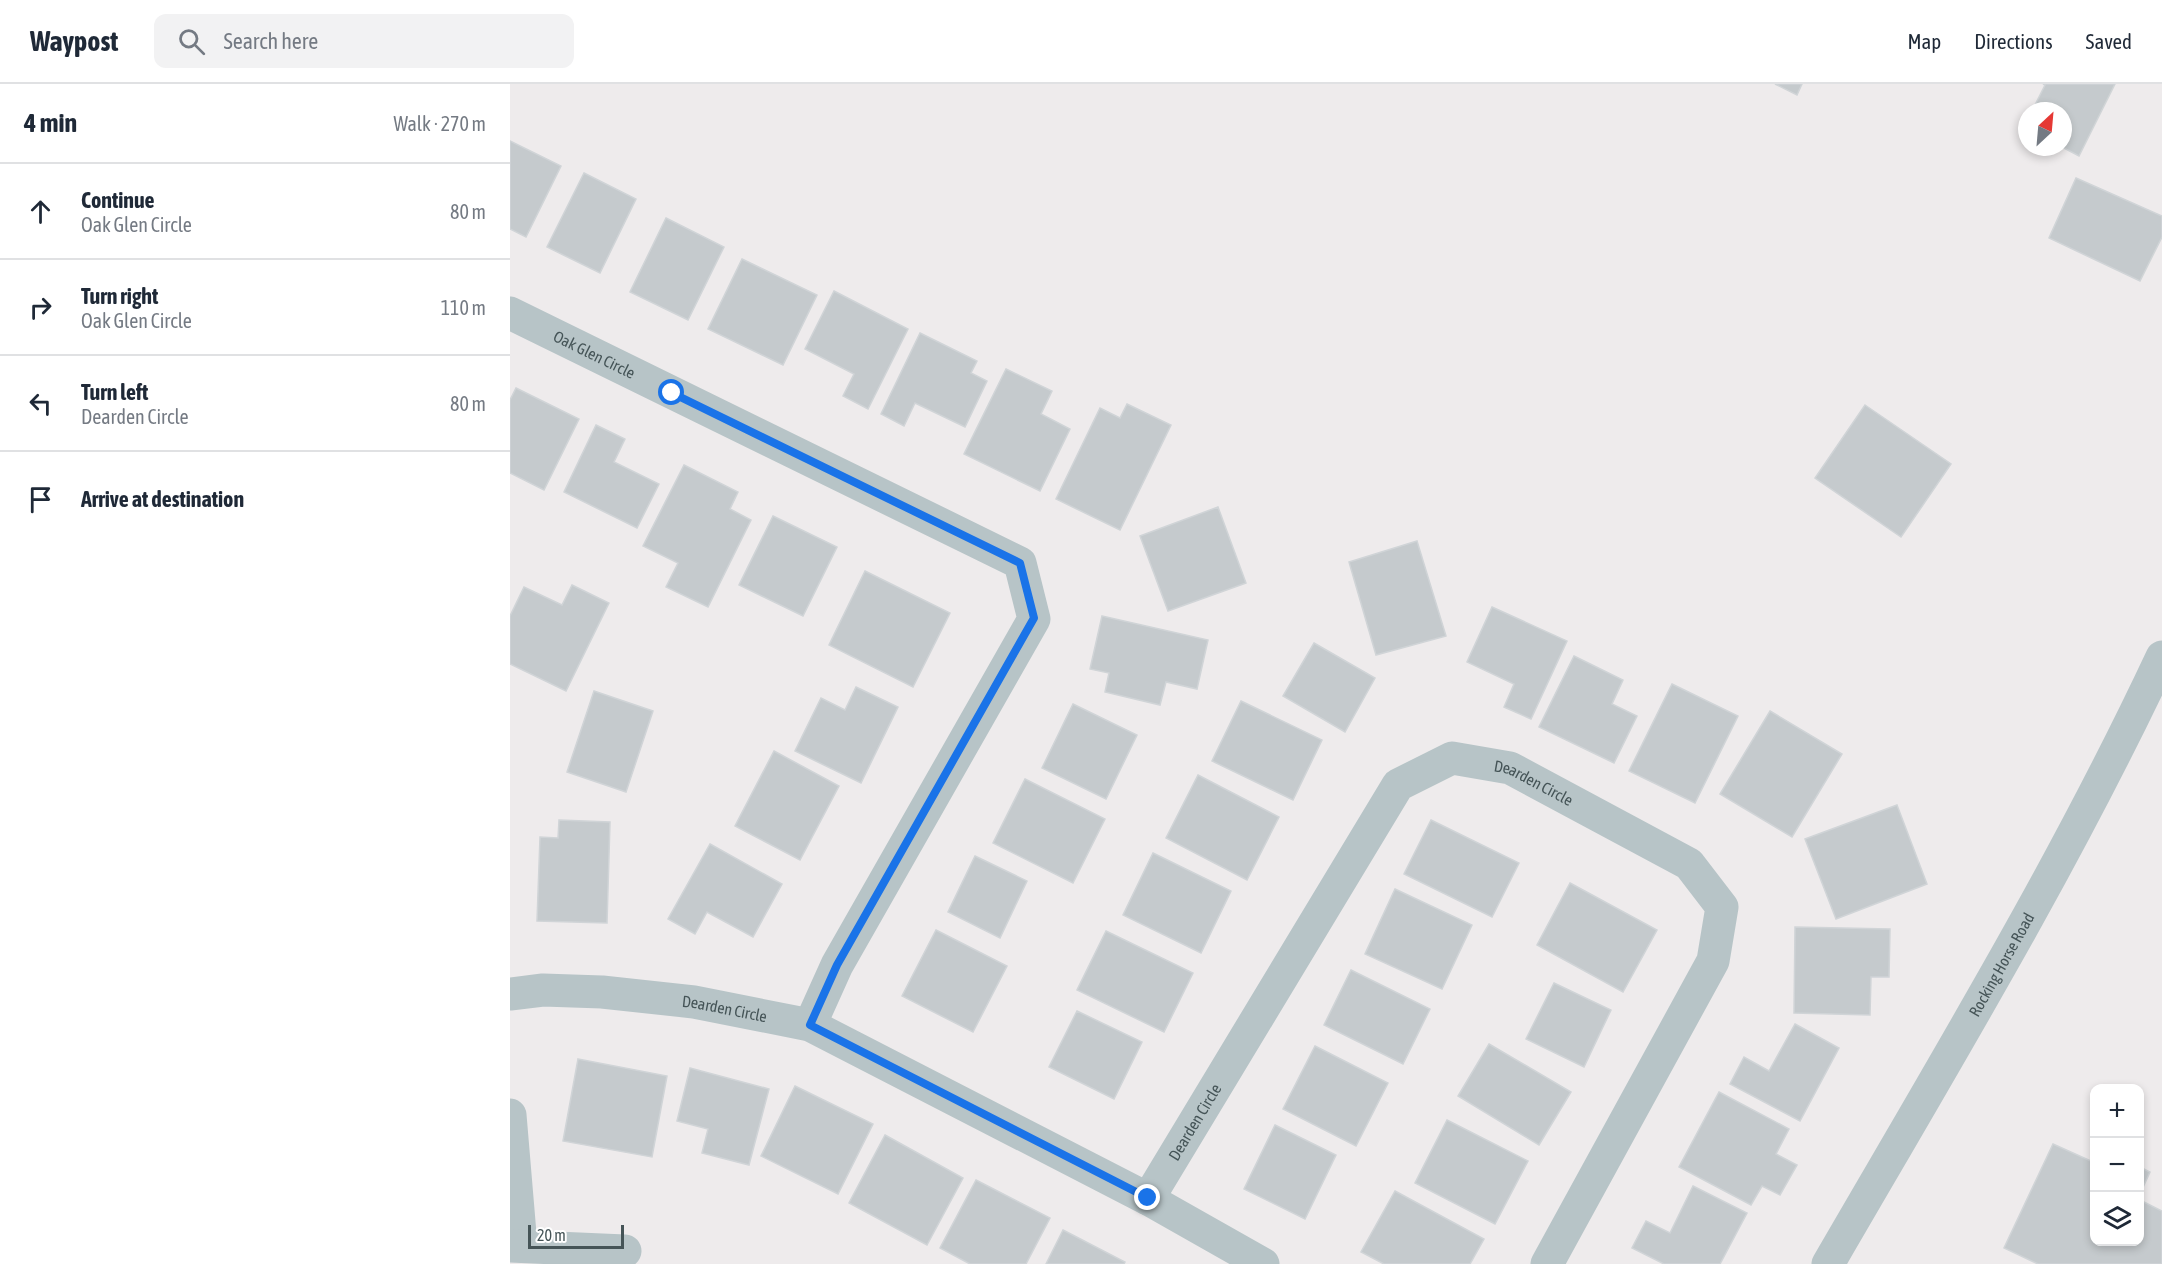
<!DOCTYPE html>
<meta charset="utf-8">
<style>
body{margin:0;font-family:"Asap Condensed",sans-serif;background:#f2f2f3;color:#1f2937}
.controls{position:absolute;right:18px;bottom:18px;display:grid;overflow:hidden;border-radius:12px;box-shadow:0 3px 9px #0003}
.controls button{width:54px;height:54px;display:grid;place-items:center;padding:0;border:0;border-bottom:2px solid #e0e1e3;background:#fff;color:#1f2937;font:30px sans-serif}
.compass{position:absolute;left:1508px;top:18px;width:54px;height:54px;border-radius:50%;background:#fff;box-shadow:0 3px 9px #0003;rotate:26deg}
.scale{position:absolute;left:18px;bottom:15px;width:96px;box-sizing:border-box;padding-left:6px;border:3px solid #455457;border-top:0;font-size:16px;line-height:21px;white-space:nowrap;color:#455457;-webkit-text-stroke:4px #fff;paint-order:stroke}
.stop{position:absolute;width:18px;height:18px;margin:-14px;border:4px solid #1a73e8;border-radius:50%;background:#fff}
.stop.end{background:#1a73e8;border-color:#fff;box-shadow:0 2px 6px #0008}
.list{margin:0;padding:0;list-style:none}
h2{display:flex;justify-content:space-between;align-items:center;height:78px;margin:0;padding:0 24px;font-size:26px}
h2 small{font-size:20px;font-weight:400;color:#747a83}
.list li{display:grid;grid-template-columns:39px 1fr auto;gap:18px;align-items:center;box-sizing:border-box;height:96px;padding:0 24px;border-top:2px solid #e0e1e3}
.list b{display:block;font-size:22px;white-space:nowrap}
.list p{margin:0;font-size:20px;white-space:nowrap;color:#747a83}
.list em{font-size:20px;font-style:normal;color:#747a83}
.icon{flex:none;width:33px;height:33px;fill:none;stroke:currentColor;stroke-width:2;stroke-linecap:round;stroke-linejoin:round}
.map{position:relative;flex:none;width:1652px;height:1180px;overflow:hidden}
header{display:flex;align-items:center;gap:36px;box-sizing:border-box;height:84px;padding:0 30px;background:#fff;border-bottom:2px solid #e0e1e3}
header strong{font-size:28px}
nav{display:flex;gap:33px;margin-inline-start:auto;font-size:21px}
.search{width:420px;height:54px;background:#f2f2f3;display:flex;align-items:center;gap:15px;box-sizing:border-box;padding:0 21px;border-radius:12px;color:#747a83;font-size:22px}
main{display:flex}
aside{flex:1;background:#fff}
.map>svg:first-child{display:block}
</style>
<header>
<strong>Waypost</strong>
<div class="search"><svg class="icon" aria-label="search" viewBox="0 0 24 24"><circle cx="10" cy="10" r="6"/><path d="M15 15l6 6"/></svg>Search here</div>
<nav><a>Map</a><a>Directions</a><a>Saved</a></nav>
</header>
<main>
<aside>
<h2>4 min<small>Walk · 270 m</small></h2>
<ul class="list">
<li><svg class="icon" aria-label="ahead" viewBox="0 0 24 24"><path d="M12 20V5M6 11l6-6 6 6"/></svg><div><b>Continue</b><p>Oak Glen Circle</p></div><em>80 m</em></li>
<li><svg class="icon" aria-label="right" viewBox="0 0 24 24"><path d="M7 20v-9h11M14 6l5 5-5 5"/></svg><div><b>Turn right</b><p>Oak Glen Circle</p></div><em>110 m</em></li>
<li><svg class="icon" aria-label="left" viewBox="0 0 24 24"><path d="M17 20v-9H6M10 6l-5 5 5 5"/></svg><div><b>Turn left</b><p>Dearden Circle</p></div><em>80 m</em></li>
<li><svg class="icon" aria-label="arrive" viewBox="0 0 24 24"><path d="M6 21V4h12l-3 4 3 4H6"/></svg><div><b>Arrive at destination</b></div></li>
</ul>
</aside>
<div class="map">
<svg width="1652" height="1180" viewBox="0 0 1652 1180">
<rect width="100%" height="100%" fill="#eeebec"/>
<g fill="#c5cacd" stroke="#d0d4d7" stroke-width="1.5">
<path d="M 1265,0 L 1292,0 L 1287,11 Z"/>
<path d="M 1533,0 L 1605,0 L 1569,72 L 1552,63 L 1553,27 L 1522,27 L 1535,1 Z"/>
<path d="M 0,57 L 51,82 L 16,153 L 0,145 Z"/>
<path d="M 74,89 L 126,115 L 90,189 L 37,163 Z"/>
<path d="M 1566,94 L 1652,132 L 1652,153 L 1630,197 L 1539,154 Z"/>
<path d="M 156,134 L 214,163 L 178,236 L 120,208 Z"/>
<path d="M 232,175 L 307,211 L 273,281 L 198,245 Z"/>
<path d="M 324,207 L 398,245 L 358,325 L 333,312 L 344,290 L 295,265 Z"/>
<path d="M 410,249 L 467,277 L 461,289 L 477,297 L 455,343 L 405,319 L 394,342 L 371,330 Z"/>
<path d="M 496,285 L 542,307 L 531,330 L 560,345 L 530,407 L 454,370 Z"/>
<path d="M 6,304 L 69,335 L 34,406 L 0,389 L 0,316 Z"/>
<path d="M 617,320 L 661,341 L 610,446 L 546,415 L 590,324 L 610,334 Z"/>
<path d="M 1355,321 L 1441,380 L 1391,453 L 1305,394 Z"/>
<path d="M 86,341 L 115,355 L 104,378 L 149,400 L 127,444 L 54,408 Z"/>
<path d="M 174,381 L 228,408 L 220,425 L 241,436 L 198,523 L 156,503 L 168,479 L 133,462 Z"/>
<path d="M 708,423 L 736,499 L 658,527 L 630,452 Z"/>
<path d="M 263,432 L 327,463 L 293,532 L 229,501 Z"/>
<path d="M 907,457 L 936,552 L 866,571 L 839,478 Z"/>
<path d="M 355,487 L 440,529 L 403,603 L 319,561 Z"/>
<path d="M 62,501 L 99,519 L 56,607 L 0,580 L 0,532 L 14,503 L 52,521 Z"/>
<path d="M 982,523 L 1057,557 L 1021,635 L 994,623 L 1004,600 L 957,578 Z"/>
<path d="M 592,532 L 698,556 L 687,605 L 656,598 L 650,621 L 595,608 L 599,589 L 580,585 Z"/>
<path d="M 804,559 L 865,594 L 835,648 L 773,612 Z"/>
<path d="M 1064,572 L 1113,596 L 1102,620 L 1127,632 L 1104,679 L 1029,643 Z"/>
<path d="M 1162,600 L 1228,632 L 1185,719 L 1119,687 Z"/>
<path d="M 346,603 L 388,623 L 351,699 L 285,667 L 311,614 L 335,626 Z"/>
<path d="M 84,607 L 143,627 L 116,708 L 57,688 Z"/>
<path d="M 731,617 L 812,656 L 783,716 L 702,677 Z"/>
<path d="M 563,620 L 627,651 L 596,715 L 532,684 Z"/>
<path d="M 1260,627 L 1332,670 L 1282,753 L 1210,710 Z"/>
<path d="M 264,667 L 329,702 L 290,776 L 225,742 Z"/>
<path d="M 688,691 L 769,733 L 737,796 L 656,754 Z"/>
<path d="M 515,695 L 595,735 L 563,799 L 483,759 Z"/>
<path d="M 1387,721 L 1417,800 L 1326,835 L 1295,755 Z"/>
<path d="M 49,736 L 100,738 L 97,839 L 27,837 L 30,753 L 48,754 Z"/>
<path d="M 921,736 L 1009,779 L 982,833 L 894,790 Z"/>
<path d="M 200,760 L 272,800 L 243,853 L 197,828 L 185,850 L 158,835 Z"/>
<path d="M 643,769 L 721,807 L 691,869 L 613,831 Z"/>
<path d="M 465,772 L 517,797 L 490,854 L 438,828 Z"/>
<path d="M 1060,799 L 1147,846 L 1113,908 L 1027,861 Z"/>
<path d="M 885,805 L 962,841 L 932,905 L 855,870 Z"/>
<path d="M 1285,843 L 1380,845 L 1379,893 L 1361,893 L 1360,931 L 1284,929 Z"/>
<path d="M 426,846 L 497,882 L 463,948 L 392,912 Z"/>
<path d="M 596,847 L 683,889 L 654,948 L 567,906 Z"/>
<path d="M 841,886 L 920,925 L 893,980 L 814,941 Z"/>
<path d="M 1044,899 L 1101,926 L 1074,983 L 1016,955 Z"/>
<path d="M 567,927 L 632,958 L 604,1015 L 539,983 Z"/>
<path d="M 1285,940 L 1329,964 L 1290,1037 L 1220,1000 L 1234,973 L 1259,987 Z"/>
<path d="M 979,960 L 1061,1008 L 1029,1061 L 948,1012 Z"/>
<path d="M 805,962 L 878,999 L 846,1062 L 773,1025 Z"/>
<path d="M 68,975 L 157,992 L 142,1073 L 53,1057 Z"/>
<path d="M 180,984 L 259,1005 L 239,1081 L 192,1069 L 198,1045 L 167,1037 Z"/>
<path d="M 285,1002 L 363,1040 L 328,1110 L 251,1072 Z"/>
<path d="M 1209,1008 L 1279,1045 L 1266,1070 L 1287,1081 L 1270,1111 L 1252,1102 L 1241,1121 L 1169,1083 Z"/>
<path d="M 937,1036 L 1018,1077 L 985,1140 L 905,1099 Z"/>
<path d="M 765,1041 L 826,1071 L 795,1135 L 734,1105 Z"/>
<path d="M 375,1051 L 453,1094 L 417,1161 L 339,1119 Z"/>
<path d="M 1543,1060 L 1583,1078 L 1584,1074 L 1584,1158 L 1630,1158 L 1630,1116 L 1652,1127 L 1652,1180 L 1528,1180 L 1494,1164 Z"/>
<path d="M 1630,1083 L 1640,1088 L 1630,1110 Z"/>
<path d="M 466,1096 L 540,1134 L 516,1180 L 460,1180 L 430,1164 Z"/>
<path d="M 1183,1102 L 1237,1129 L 1210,1180 L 1154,1180 L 1122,1164 L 1136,1137 L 1160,1149 Z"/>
<path d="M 885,1107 L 974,1155 L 960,1180 L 874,1180 L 851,1168 Z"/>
<path d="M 553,1146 L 615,1178 L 614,1180 L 536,1180 Z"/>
</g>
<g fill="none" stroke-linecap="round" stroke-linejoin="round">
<g stroke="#b7c4c7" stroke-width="33">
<path id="s1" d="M 0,229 L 510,479 L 524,535 L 327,881 L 300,941"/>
<path id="s2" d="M 0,910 L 33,906 L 92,908 L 184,918 L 300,941 L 638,1115 L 753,1180"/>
<path d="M 0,1031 L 11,1162"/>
<path id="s3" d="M 638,1115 L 888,701 L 942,674 L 1000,684 L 1179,780 L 1212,823 L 1203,877 L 1037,1180"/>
<path d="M 0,1162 L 115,1167"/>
<path id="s4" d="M 1318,1180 C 1434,980 1554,782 1652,573"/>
</g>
</g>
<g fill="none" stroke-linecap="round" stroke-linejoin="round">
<path stroke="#1a73e8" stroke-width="8" d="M 162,309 L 510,479 L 524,534 L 327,881 L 300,941 L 638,1114"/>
</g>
<g text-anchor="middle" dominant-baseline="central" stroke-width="4.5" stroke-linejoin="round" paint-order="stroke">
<g font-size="16" fill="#455457" stroke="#fff">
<text stroke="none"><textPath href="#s1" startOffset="94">Oak Glen Circle</textPath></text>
<text stroke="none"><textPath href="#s3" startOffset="630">Dearden Circle</textPath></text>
<text stroke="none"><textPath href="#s4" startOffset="346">Rocking Horse Road</textPath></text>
<text stroke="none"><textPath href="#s2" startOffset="216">Dearden Circle</textPath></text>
<text stroke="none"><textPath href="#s3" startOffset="90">Dearden Circle</textPath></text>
</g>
</g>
</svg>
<div class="controls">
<button>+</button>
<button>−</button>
<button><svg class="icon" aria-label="layers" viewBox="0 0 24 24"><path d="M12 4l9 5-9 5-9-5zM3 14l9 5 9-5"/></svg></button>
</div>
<svg class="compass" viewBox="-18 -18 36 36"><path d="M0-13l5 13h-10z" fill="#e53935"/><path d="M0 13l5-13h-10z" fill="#747a83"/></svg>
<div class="scale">20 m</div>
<div class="stop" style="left:162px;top:309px"></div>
<div class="stop end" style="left:638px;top:1114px"></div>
</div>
</main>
